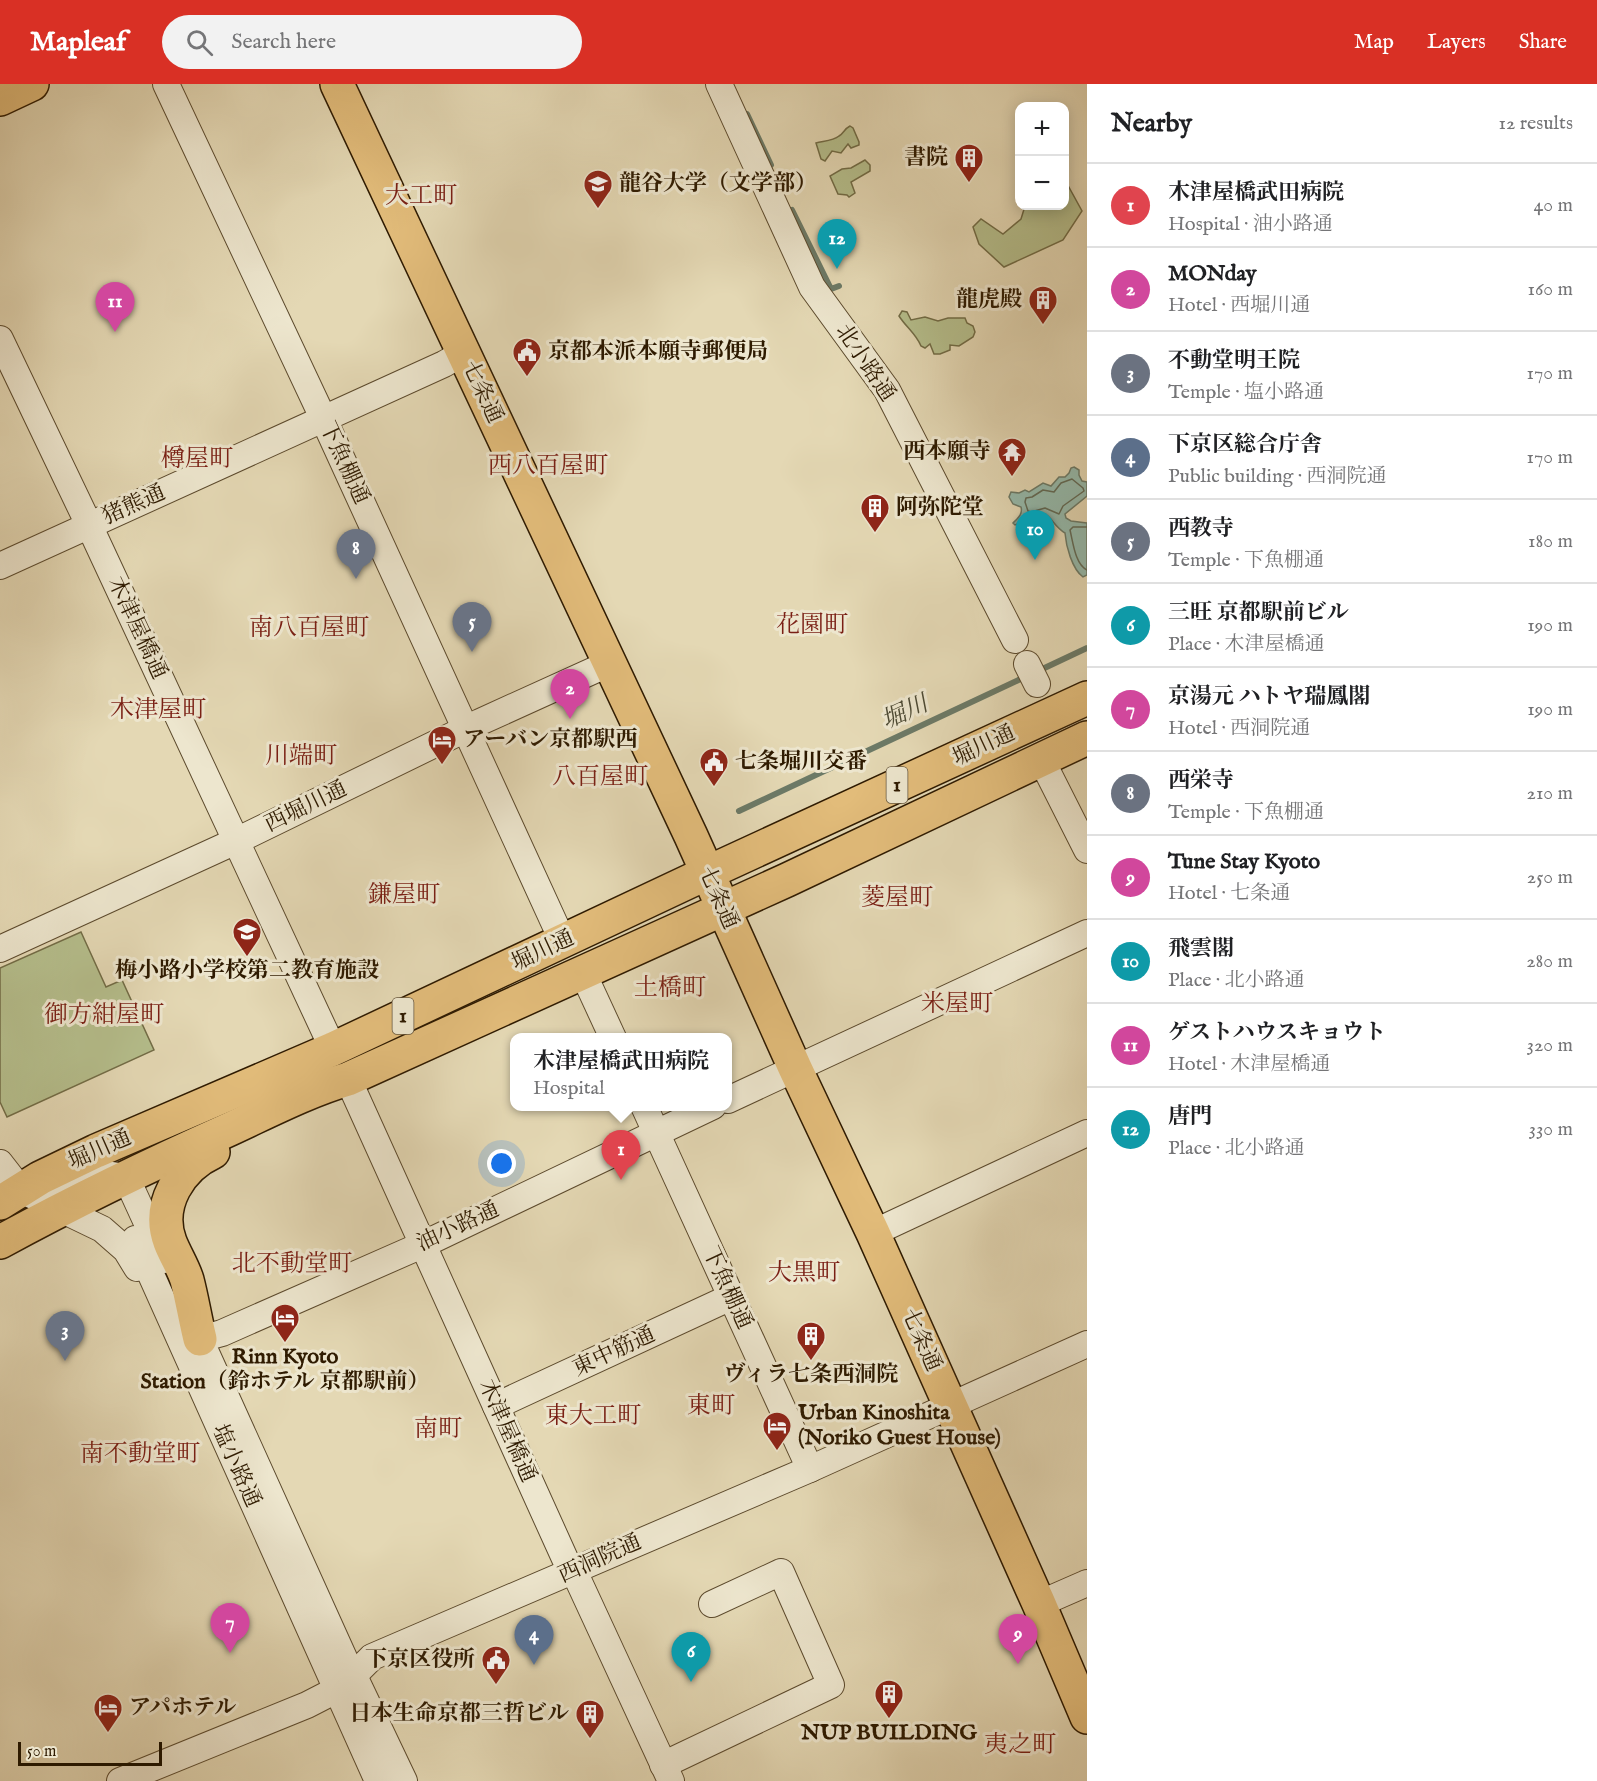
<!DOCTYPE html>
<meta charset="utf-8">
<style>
body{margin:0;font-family:"IM FELL English","Noto Serif JP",serif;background:#f2f2f2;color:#202124}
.controls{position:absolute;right:18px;top:18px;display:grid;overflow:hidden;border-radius:12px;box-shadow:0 3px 15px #0003}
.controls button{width:54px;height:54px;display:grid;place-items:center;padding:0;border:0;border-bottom:2px solid #e0e0e0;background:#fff;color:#202124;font:30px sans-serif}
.scale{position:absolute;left:18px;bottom:15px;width:144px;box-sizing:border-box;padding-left:6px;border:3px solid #2e1a00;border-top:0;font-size:16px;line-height:21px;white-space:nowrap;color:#2e1a00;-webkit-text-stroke:4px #ede6ce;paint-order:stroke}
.you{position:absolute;left:502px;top:1080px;width:21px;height:21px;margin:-15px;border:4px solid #fff;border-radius:50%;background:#1a73e8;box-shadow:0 0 0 9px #1a73e833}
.badge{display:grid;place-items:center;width:39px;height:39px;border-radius:50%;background:#d93025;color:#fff;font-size:20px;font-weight:700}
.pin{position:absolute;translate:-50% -50px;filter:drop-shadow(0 2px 3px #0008)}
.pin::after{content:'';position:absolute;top:32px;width:21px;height:18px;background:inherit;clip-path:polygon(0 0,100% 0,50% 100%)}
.popup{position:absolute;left:510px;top:949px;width:222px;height:78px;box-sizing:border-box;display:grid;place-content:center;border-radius:12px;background:#fff;filter:drop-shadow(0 2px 4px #0005);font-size:20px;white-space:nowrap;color:#757577}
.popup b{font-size:22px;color:#202124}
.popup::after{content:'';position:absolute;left:50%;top:100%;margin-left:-12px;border:12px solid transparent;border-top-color:#fff}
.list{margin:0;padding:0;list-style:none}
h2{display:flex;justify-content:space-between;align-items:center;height:78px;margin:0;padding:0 24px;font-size:26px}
h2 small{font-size:20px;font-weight:400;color:#757577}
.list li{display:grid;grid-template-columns:39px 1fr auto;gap:18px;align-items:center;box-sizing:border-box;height:84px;padding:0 24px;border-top:2px solid #e0e0e0}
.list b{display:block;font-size:22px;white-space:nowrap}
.list p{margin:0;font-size:20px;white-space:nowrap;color:#757577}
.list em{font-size:20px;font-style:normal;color:#757577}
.icon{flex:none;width:33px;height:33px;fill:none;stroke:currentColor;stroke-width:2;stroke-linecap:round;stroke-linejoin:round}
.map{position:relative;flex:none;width:1087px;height:1697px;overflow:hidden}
header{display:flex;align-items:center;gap:36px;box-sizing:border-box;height:84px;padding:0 30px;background:#d93025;color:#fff}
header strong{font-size:28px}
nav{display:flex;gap:33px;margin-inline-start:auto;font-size:21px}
.search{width:420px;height:54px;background:#f2f2f2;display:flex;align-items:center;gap:15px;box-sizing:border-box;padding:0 21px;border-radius:33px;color:#757577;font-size:22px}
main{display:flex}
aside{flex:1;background:#fff}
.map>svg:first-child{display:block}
</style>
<header>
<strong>Mapleaf</strong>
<div class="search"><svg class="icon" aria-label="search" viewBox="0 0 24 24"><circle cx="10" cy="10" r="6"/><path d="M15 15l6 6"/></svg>Search here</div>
<nav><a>Map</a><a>Layers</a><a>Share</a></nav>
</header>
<main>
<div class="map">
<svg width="1087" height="1697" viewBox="0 0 1087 1697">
<rect width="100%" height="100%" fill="#e4d8b4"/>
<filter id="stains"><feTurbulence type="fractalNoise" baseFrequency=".00333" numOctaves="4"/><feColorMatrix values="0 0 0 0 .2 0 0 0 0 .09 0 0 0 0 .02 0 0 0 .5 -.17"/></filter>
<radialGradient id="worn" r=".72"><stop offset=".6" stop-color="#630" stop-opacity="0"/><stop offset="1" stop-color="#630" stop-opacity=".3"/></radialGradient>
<g fill="#b5be8c" stroke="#726c46" stroke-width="1.5">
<path d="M 850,42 L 853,44 L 859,58 L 859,61 L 851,64 L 848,60 L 841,69 L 832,67 L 825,77 L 821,75 L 816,59 C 823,57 833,57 839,52 C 844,49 844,45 850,42 Z"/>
<path d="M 865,76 L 870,81 L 870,87 L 851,98 L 855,109 L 849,113 L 847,111 L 838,110 L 830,92 L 842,85 L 851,84 Z"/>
<path d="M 1065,96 L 1082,127 L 1063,156 L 1004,183 L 979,160 L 973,143 L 981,135 L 1003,150 L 1021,135 L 1025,122 L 1064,122 Z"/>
<path d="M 902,227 L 907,228 L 911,236 L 925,233 L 938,237 L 948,234 L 965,234 L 967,239 L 973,242 L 975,248 L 973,253 L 959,262 L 950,261 L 950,266 L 940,270 L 934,270 L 930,260 L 925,264 L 921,262 C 916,250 906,243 899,232 Z"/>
<path d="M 81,848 L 106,903 L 122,896 L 154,966 L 7,1033 L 0,1018 L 0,884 Z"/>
</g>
<path fill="#95baac" stroke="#6c7a67" stroke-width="1.5" d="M 1074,383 L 1079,386 L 1079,391 L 1082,397 L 1087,398 L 1087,412 L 1065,430 L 1066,434 L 1071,437 L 1087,439 L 1087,491 L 1083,493 C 1072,485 1066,462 1065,449 C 1055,443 1052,434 1045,430 L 1015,441 L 1013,439 C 1018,434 1023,430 1021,423 L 1013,420 L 1009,413 L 1011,408 L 1019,409 L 1025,406 L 1029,408 L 1043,399 L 1051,402 L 1059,393 L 1065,393 L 1069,389 L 1071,384 Z"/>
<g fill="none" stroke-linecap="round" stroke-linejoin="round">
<g stroke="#626a56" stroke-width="1.5">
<path d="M 1072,395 L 1083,404 L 1084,407 L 1063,422 L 1059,430 L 1045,424 L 1031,428 L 1028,427 L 1025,418 L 1026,414 L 1032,413 L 1043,406 L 1054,408 L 1061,399 Z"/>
<path d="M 1087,443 L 1073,443 L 1070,446 C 1073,458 1075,480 1087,486"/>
</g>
<g stroke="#6c7a67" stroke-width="6">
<path d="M 747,30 L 771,81"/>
<path d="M 792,126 L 831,205 L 839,202"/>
<path d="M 1036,588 L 1087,564"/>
<path d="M 739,727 L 1027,592"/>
</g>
<g stroke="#5c4a2d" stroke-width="28">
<g id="minor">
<path d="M 166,0 L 324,336 L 563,858"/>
<path d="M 719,0 L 812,203 L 887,306 L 1015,556"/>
<path d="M 0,255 L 89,441 L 333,965"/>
<path d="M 0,482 L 444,280 L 463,269"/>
<path d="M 1027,580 L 1037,600"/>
<path d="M 1041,675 L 1087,766"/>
<path d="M 0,865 L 236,757 L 480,638 L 610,579"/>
<path d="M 583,889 L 613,954"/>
<path d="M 348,995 L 566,1477 L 579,1498 L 671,1697"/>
<path d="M 728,1016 L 1087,849"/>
<path d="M 644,1022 L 810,1385"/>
<path d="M 0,1079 L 21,1106 L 102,1145 L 126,1166 L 137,1184"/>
<path d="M 26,1106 L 67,1102 L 87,1098 L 106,1090 L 126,1093 L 164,1176"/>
<path d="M 873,1149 L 1087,1049"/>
<path d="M 135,1155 L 378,1697"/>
<path d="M 193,1240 L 349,1585 L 354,1592 L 404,1697"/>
<path d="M 200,1255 L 222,1249 L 422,1161 L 713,1022"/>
<path d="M 496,1322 L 731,1213"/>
<path d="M 1039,1520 L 1087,1499"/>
<path d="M 663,1681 L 831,1601 L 781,1488 L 712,1520"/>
<path d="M 120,1697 L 307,1621 L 342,1603 L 372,1573 L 810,1385 L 1087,1260"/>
</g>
</g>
<g stroke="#2e1a00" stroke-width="36">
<g id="major">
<path d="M 337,0 L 691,752 L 795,984 L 873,1149 L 1039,1520 L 1087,1633"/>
<path d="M 0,15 L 32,0"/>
</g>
</g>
<g stroke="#2e1a00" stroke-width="36">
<g id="highway">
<path d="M 0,1119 L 40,1094 L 96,1067 L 333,965 L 707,789 L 1087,614"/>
<path d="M 0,1158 C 75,1117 152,1080 230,1045 C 269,1027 307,1007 348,995 L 787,796 L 1087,654"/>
<path d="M 200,1255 C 195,1235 192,1215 187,1196 C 183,1183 175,1171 170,1158 C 156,1121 180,1083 213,1068"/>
</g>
</g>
<use href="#minor" stroke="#ede6ce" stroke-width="26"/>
<use href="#major" stroke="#e2bc7a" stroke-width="33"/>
<use href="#highway" stroke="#e2bc7a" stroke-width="33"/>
</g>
<defs>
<g id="building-pin" transform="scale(1.5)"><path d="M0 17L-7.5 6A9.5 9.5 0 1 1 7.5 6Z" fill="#8f2418" stroke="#ede6ce"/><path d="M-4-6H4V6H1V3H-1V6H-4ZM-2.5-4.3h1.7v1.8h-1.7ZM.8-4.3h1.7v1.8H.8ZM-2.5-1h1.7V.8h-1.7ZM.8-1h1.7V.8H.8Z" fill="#fff"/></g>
<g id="university-pin" transform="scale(1.5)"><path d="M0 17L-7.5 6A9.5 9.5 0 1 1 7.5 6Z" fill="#8f2418" stroke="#ede6ce"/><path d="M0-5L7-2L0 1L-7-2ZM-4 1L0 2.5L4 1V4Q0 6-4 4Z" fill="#fff"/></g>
<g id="civic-pin" transform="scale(1.5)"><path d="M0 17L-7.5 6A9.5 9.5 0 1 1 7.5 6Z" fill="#8f2418" stroke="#ede6ce"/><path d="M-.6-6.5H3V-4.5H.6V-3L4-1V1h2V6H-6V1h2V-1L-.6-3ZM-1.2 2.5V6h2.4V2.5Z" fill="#fff"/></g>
<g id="temple-pin" transform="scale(1.5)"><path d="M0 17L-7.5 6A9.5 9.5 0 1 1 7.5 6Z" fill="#8f2418" stroke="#ede6ce"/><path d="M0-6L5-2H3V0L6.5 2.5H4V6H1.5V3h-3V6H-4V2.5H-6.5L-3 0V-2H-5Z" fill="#fff"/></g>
<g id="hotel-pin" transform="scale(1.5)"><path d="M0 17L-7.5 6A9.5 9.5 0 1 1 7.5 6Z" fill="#8f2418" stroke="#ede6ce"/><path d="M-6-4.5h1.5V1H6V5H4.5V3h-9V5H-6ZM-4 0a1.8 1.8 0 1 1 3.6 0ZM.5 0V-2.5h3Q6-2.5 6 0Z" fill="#fff"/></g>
<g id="school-pin" transform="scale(1.5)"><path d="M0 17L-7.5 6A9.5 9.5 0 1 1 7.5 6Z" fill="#8f2418" stroke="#ede6ce"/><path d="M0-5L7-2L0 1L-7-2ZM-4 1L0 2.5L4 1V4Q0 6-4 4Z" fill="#fff"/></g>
</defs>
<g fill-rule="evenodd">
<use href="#building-pin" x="969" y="74"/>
<use href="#university-pin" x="598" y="100"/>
<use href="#building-pin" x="1043" y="216"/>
<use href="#civic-pin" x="527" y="268"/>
<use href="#temple-pin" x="1012" y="368"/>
<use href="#building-pin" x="875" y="424"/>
<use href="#hotel-pin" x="442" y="656"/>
<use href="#civic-pin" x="714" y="678"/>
<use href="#school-pin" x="247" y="848"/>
<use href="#hotel-pin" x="285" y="1234"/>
<use href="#building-pin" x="811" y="1252"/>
<use href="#hotel-pin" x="777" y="1342"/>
<use href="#civic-pin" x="496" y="1576"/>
<use href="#building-pin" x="889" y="1610"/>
<use href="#hotel-pin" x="108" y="1624"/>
<use href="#building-pin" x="590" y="1630"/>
</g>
<g text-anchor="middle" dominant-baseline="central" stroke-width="6" stroke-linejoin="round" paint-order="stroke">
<g fill="#ede6ce" stroke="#67573e" stroke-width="1.5">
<rect x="886.5" y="683" width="21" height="36" rx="4.5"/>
<rect x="392.5" y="914" width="21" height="36" rx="4.5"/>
</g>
<g font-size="21" font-weight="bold" fill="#2e1a00">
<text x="897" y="701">1</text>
<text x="403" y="932">1</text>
</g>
<g font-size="22" font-weight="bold" fill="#2e1a00" stroke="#ede6ce" text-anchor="start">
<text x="948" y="74" text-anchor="end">書院</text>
<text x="619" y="100">龍谷大学（文学部）</text>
<text x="1022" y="216" text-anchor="end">龍虎殿</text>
<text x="548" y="268">京都本派本願寺郵便局</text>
<text x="991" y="368" text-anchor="end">西本願寺</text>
<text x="896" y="424">阿弥陀堂</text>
<text x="463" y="656">アーバン京都駅西</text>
<text x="735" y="678">七条堀川交番</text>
<text x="247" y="887" text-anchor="middle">梅小路小学校第二教育施設</text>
<text x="285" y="1273" text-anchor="middle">Rinn Kyoto<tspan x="285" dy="25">Station（鈴ホテル 京都駅前）</tspan></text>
<text x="811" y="1291" text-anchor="middle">ヴィラ七条西洞院</text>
<text x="798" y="1329">Urban Kinoshita<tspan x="798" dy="25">(Noriko Guest House)</tspan></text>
<text x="475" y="1576" text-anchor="end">下京区役所</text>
<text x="129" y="1624">アパホテル</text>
<text x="569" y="1630" text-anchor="end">日本生命京都三哲ビル</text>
<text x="889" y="1649" text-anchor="middle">NUP BUILDING</text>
</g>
<g font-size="22" fill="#2e1a00" stroke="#ede6ce">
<text transform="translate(865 279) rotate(56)">北小路通</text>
<text transform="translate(482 308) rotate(65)">七条通</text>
<text transform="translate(344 379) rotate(65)">下魚棚通</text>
<text transform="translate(134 421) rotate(-24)">猪熊通</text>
<text transform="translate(137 544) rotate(65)">木津屋橋通</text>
<text transform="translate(984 662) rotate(-25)">堀川通</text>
<text transform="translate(306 723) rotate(-26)">西堀川通</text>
<text transform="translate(718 814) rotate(66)">七条通</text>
<text transform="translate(543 867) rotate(-25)">堀川通</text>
<text transform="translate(100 1066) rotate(-24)">堀川通</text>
<text transform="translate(458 1143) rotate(-25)">油小路通</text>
<text transform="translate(727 1204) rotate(65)">下魚棚通</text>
<text transform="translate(921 1256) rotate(66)">七条通</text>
<text transform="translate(614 1268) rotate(-25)">東中筋通</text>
<text transform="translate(507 1347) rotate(66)">木津屋橋通</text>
<text transform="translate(236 1382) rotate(66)">塩小路通</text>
<text transform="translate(600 1475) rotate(-24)">西洞院通</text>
</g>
<g font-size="24" fill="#7a1f14" stroke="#ede6ce">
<text x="421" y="112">大工町</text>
<text x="197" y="375">樽屋町</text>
<text x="548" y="382">西八百屋町</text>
<text x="812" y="541">花園町</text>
<text x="309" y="544">南八百屋町</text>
<text x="158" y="626">木津屋町</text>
<text x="301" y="672">川端町</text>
<text x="600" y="693">八百屋町</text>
<text x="404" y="811">鎌屋町</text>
<text x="897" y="814">菱屋町</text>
<text x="670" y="904">土橋町</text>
<text x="957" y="920">米屋町</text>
<text x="104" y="931">御方紺屋町</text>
<text x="292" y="1180">北不動堂町</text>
<text x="804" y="1189">大黒町</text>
<text x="711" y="1322">東町</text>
<text x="593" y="1332">東大工町</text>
<text x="438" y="1345">南町</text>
<text x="140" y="1370">南不動堂町</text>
<text x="1020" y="1661">夷之町</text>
</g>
<g font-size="24" font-style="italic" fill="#4d4a34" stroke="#ede6ce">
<text transform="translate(905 629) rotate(-25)">堀川</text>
</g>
</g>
<rect width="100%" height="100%" filter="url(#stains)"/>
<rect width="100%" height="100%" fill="url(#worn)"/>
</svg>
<div class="controls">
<button>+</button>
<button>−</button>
</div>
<div class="scale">50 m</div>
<div class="you"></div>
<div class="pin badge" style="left:621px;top:1096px;background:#e0444e">1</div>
<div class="popup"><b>木津屋橋武田病院</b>Hospital</div>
<div class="pin badge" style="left:570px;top:635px;background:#d1479c">2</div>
<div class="pin badge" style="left:65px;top:1277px;background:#6b7280">3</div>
<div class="pin badge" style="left:534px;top:1581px;background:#5c6f8a">4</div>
<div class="pin badge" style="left:472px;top:568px;background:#6b7280">5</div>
<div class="pin badge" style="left:691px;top:1598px;background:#0f9aa8">6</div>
<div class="pin badge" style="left:230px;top:1569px;background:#d1479c">7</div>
<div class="pin badge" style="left:356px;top:495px;background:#6b7280">8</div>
<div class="pin badge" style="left:1018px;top:1580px;background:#d1479c">9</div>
<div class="pin badge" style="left:1035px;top:476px;background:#0f9aa8">10</div>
<div class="pin badge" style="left:115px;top:248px;background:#d1479c">11</div>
<div class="pin badge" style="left:837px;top:185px;background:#0f9aa8">12</div>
</div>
<aside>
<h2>Nearby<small>12 results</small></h2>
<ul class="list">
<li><span class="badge" style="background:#e0444e">1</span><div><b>木津屋橋武田病院</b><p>Hospital · 油小路通</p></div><em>40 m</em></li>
<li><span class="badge" style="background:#d1479c">2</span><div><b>MONday</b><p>Hotel · 西堀川通</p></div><em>160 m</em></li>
<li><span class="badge" style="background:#6b7280">3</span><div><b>不動堂明王院</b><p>Temple · 塩小路通</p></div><em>170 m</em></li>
<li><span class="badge" style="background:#5c6f8a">4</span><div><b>下京区総合庁舎</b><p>Public building · 西洞院通</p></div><em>170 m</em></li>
<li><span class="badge" style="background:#6b7280">5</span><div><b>西教寺</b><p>Temple · 下魚棚通</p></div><em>180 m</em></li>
<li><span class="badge" style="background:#0f9aa8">6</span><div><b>三旺 京都駅前ビル</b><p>Place · 木津屋橋通</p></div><em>190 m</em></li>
<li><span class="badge" style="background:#d1479c">7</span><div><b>京湯元 ハトヤ瑞鳳閣</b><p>Hotel · 西洞院通</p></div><em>190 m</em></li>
<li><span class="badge" style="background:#6b7280">8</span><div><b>西栄寺</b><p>Temple · 下魚棚通</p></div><em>210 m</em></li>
<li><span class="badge" style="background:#d1479c">9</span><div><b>Tune Stay Kyoto</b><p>Hotel · 七条通</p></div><em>250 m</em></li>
<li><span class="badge" style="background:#0f9aa8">10</span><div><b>飛雲閣</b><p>Place · 北小路通</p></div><em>280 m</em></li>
<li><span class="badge" style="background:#d1479c">11</span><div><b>ゲストハウスキョウト</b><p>Hotel · 木津屋橋通</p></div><em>320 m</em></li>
<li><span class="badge" style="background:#0f9aa8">12</span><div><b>唐門</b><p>Place · 北小路通</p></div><em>330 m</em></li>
</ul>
</aside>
</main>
